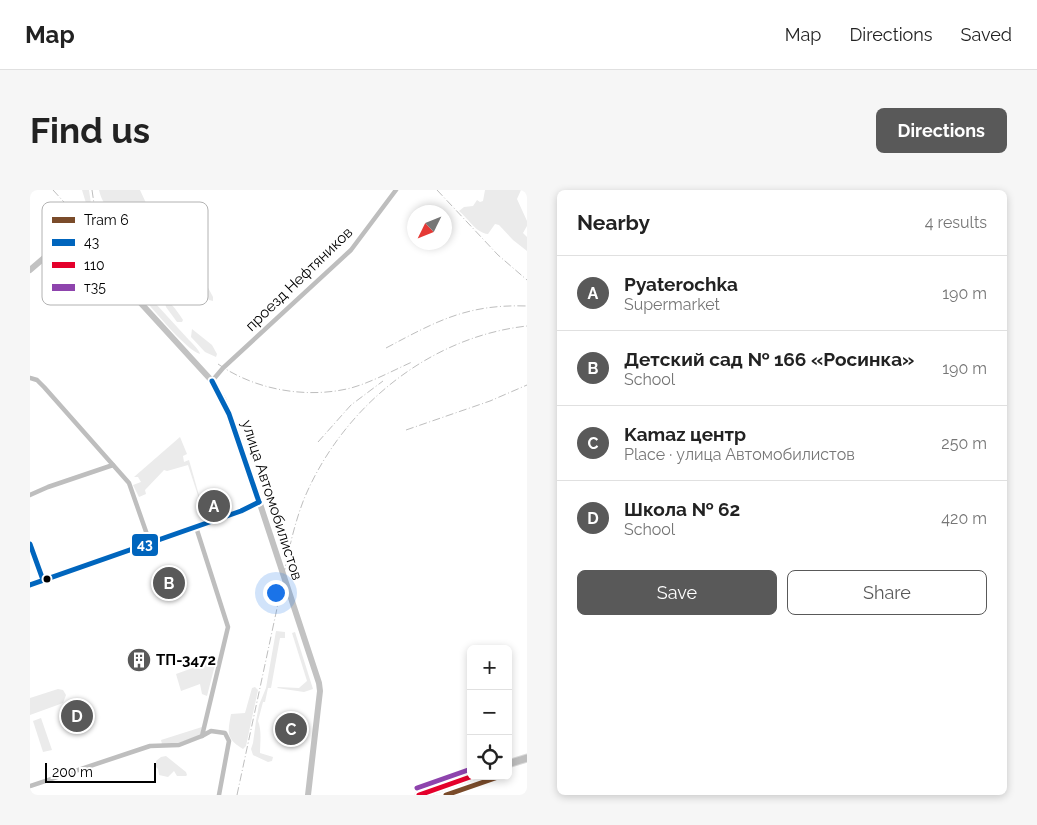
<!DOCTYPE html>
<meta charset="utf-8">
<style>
body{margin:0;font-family:Raleway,sans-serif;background:#f6f6f6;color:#222}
.controls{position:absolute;right:15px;bottom:15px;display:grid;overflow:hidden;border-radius:8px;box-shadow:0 2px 8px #0003}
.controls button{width:45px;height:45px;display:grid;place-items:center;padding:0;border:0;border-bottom:1px solid #e0e0e0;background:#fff;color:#222;font:25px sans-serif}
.compass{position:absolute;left:377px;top:15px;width:45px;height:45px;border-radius:50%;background:#fff;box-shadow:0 2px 8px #0003;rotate:227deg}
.scale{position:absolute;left:15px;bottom:12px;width:111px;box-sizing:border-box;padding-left:5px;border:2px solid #000;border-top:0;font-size:14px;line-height:18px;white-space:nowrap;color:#000;-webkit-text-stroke:4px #fff;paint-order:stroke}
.you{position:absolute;left:245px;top:402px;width:18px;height:18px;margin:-12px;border:4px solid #fff;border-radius:50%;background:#1a73e8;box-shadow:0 0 0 8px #1a73e833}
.badge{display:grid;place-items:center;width:32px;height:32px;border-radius:50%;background:#595959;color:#fff;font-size:16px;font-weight:700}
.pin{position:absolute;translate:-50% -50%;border:2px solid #fff;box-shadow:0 1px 5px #0006}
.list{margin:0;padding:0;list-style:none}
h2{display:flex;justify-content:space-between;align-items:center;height:65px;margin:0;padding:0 20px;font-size:21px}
h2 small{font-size:16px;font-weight:400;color:#767676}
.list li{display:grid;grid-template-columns:32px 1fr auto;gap:15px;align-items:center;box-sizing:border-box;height:75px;padding:0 20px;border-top:1px solid #e0e0e0}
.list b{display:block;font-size:19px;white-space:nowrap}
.list p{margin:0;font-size:16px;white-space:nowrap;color:#767676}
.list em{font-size:16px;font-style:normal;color:#767676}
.actions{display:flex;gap:10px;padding:15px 20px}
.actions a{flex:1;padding:11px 0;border:1px solid #595959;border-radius:8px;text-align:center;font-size:18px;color:#595959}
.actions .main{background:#595959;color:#fff}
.icon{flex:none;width:28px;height:28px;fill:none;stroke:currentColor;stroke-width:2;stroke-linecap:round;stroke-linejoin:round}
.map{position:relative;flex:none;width:497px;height:605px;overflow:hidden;border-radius:8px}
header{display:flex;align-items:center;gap:30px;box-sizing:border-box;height:70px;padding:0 25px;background:#fff;border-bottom:1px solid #e0e0e0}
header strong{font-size:24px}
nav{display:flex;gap:28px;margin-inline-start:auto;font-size:18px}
.intro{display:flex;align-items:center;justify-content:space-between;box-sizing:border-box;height:120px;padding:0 30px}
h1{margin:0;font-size:35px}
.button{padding:12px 22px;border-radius:8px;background:#595959;color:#fff;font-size:18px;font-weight:700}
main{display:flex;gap:30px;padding:0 30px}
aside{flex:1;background:#fff;border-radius:8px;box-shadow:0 2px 8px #0003}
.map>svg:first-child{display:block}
</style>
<header>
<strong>Map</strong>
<nav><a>Map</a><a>Directions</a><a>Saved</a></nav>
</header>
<div class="intro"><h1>Find us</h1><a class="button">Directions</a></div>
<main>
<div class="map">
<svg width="497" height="605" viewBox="0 0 497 605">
<rect width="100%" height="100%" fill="#fff"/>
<g fill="#ebebeb">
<path d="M 52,0 L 59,0 L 64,34 L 61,36 L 47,23 L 44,17 L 48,15 L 56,23 L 59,23 Z"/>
<path d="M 69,0 L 110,0 L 116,13 L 108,29 L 111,31 L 117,29 L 123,38 C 118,45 113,47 104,48 C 91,34 73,19 69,0 Z"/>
<path d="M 455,0 L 491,0 L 487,9 L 497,31 L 497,36 L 493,43 L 497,47 L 497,61 L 483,50 L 469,35 L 465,34 L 458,44 C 446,43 438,28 429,21 L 434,17 L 443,16 L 447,10 L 450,12 L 453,11 Z"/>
<path d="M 93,64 L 96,65 C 108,76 117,89 128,100 C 137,110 146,118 153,130 L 152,132 L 147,132 L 136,117 L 135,113 C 133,111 131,111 129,109 C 124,104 122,98 115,95 C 110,85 93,75 93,64 Z"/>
<path d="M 82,66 L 159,150 C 162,153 170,161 170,164 C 155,159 126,122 113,108 L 112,104 L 108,102 L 104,95 L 90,82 L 87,76 L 82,72 L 80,67 Z"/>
<path d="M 160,77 L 173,88 L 183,107 L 183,111 L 179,110 L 161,91 L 155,80 Z"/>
<path d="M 162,139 L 182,155 L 187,164 L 186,167 L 175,162 L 161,147 Z"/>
<path d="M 150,247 L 157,264 L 153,266 L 154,272 L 159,270 L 176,330 L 158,275 L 137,281 L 134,280 L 115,300 L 116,304 L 109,307 L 103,295 L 111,292 L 108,287 L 104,287 Z"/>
<path d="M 246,441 L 255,442 L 255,448 L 250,448 L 241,498 L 238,498 L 235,512 L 233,512 L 228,531 C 232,541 230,553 230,563 L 243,567 L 242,571 L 238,572 L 223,565 L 221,559 L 223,553 L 226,531 L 229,515 L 236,498 Z"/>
<path d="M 265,442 L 283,499 L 274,502 L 247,498 L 248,497 L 269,498 L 277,491 L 262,443 Z"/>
<path d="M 182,471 L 185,475 L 177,506 L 172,504 L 170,494 L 151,501 L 146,484 Z"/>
<path d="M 225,497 L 228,500 L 216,556 L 213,559 C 195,548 198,542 201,524 L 215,523 L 222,498 Z"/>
<path d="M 28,499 L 33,500 L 36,505 L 33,513 L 0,525 L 0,508 Z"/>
<path d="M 11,528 L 22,560 L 13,562 L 3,531 Z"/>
<path d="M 172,537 L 171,545 L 149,553 L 132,554 L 131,550 Z"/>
<path d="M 136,566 L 156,582 L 157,585 L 156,586 L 147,586 L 144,581 L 138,587 L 129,585 L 128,579 L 126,577 L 126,571 L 131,567 Z"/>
</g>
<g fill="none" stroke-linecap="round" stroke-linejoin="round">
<g stroke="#dbdbdb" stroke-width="9">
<g id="primary">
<path d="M 478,574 L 497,568"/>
<path d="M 389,605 L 444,586"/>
</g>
</g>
<g stroke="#bebebe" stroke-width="4.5">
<path d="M 0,188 L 7,190 L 14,197 L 99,293 L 120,353"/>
<path d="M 182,191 L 193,178 L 321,60 L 366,0"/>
<path d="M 0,305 L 18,297 L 83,275"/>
<path d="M 166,337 L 198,437 L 172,546 L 181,541 L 195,543 L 199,551 L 189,605"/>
<path d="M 0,354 L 13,390"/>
<path d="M 0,395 L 211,321 L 229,312"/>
<path d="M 0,596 L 120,556 L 149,555 L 172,546"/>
</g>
<path stroke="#c2c2c2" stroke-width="6" d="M 0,80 L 36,49 L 46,48 L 54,51 L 182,191 L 193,209 L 205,238 L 289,493 L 290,501 L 278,605"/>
<use href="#primary" stroke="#bebebe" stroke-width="7"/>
<g stroke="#bebebe" stroke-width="1" stroke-dasharray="8 2.5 1 2.5" stroke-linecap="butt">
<path d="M 23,0 L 115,101"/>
<path d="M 62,0 L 66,27 L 76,53"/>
<path d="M 407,0 L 468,65 L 497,90"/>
<path d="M 356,158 C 407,131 437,114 497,116"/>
<path d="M 188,174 C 225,200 277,209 321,198 C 342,192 362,181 382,172"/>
<path d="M 376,240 L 460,211 L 497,195"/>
<path d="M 288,252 L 321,215 L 353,191"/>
<path d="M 207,605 C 220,544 233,484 246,423 C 254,385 260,345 274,309 C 312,218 398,147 497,136"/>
</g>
<g stroke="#fff" stroke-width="9">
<g id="bus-1">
<path d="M 182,191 L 199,224 L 229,312"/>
<path d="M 0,354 L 13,390"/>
<path d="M 0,395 L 211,321 L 229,312"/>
</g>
</g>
<g stroke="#fff" stroke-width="9">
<path id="bus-2" d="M 389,605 L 443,586"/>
</g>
<g stroke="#fff" stroke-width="9">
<path id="bus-3" d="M 387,598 L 441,579"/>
</g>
<use href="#bus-1" stroke="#0065bd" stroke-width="5"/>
<use href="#bus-2" stroke="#e4002b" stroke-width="5"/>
<use href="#bus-3" stroke="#8e44ad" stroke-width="5"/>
<g stroke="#fff" stroke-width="9">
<path id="tram-1" d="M 416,605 L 471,586"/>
</g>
<use href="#tram-1" stroke="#7a4b2a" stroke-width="5"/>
</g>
<defs>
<g id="building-disc" transform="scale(1.25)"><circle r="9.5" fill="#595959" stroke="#fff"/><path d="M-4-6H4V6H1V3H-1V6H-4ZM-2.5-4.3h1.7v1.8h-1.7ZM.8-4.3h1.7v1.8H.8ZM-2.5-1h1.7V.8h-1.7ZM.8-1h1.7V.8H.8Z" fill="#fff"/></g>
</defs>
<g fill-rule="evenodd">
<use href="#building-disc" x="109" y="470"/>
</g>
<circle fill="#000" stroke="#fff" stroke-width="2" cx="17" cy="389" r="4.5"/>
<g text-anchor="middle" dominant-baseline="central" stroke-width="4" stroke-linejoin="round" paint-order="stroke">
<g font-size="15" fill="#000" stroke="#fff">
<text transform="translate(269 89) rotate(-44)">проезд Нефтяников</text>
<text transform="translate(242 310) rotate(72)">улица Автомобилистов</text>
</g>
<g font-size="15" font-weight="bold" fill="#000" stroke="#fff" text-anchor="start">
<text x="126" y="470">ТП-3472</text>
</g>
</g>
<rect x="12" y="12" width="166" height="103" rx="8" fill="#fff" stroke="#b2b2b2" stroke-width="1"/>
<rect x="22" y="27" width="23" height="6" fill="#7a4b2a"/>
<rect x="22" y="49" width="23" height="7" fill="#0065bd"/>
<rect x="22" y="72" width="23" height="6" fill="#e4002b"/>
<rect x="22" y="94" width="23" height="7" fill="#8e44ad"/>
<g font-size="14" fill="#000">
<text x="54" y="35">Tram 6</text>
<text x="54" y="57">43</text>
<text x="54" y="80">110</text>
<text x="54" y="102">т35</text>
</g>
<rect stroke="#fff" stroke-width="2" x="101" y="343" width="28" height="24" rx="5" fill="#0065bd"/>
<g font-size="14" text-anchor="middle" font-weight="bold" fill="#fff">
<text x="115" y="359">43</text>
</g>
</svg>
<div class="controls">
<button>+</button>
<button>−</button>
<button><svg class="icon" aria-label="locate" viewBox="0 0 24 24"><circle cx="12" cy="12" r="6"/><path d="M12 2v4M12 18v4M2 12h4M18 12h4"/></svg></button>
</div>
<svg class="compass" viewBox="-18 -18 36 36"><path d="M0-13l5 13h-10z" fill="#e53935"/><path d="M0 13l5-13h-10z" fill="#767676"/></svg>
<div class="scale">200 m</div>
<div class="you"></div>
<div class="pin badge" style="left:184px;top:316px">A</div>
<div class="pin badge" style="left:139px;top:393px">B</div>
<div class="pin badge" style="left:261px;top:539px">C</div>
<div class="pin badge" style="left:47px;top:526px">D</div>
</div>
<aside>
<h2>Nearby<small>4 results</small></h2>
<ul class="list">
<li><span class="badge">A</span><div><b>Pyaterochka</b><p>Supermarket</p></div><em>190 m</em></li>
<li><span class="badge">B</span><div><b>Детский сад № 166 «Росинка»</b><p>School</p></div><em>190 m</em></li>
<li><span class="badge">C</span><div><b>Kamaz центр</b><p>Place · улица Автомобилистов</p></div><em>250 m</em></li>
<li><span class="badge">D</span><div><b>Школа № 62</b><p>School</p></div><em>420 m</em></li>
</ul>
<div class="actions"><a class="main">Save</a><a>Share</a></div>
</aside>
</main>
